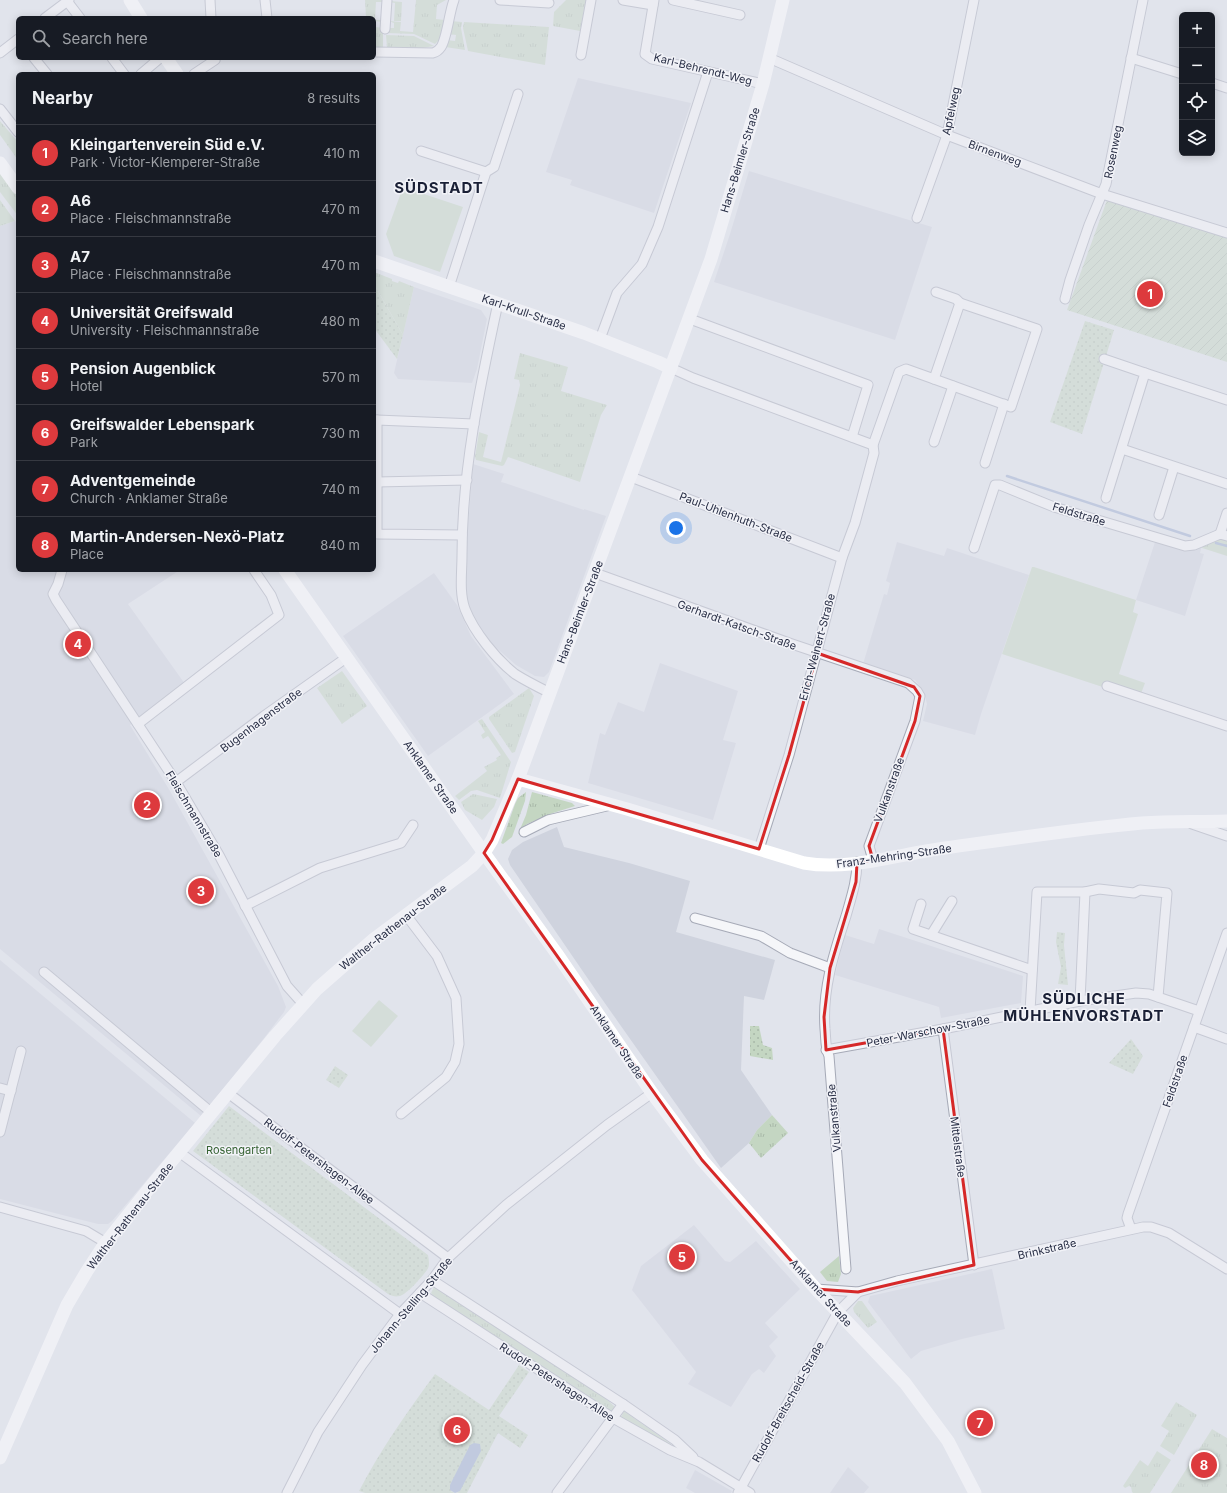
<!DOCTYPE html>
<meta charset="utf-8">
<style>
body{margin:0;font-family:Inter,sans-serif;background:#20242c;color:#f1f3f6}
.controls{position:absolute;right:12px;top:12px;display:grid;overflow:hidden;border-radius:6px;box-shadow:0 2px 10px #0003}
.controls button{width:36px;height:36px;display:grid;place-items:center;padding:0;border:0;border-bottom:1px solid #363941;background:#171b24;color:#f1f3f6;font:20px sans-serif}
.you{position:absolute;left:676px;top:528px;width:14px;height:14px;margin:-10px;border:3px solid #fff;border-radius:50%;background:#1a73e8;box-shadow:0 0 0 6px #1a73e833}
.badge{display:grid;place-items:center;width:26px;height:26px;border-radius:50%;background:#dd3a3d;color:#fff;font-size:13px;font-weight:700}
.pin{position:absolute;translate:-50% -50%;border:2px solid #fff;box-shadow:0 1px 4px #0006}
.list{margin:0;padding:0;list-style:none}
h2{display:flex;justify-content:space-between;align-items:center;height:52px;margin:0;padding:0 16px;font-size:17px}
h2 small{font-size:13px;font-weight:400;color:#9ea1a6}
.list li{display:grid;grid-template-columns:26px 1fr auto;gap:12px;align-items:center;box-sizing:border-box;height:56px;padding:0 16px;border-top:1px solid #363941}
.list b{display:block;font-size:15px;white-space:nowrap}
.list p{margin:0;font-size:13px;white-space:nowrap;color:#9ea1a6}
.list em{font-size:13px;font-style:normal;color:#9ea1a6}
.icon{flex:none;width:22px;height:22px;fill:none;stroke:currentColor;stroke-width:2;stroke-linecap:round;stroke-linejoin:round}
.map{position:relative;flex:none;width:1227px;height:1493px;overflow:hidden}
.search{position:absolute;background:#171b24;box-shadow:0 2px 10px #0003;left:16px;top:16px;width:360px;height:44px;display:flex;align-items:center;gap:10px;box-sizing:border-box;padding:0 14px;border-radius:6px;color:#9ea1a6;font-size:15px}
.panel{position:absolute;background:#171b24;box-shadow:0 2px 10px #0003;left:16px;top:72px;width:360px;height:500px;border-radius:6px}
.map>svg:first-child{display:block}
</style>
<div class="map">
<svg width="1227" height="1493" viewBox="0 0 1227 1493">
<defs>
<pattern id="grass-tufts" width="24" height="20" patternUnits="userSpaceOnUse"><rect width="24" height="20" fill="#c4d6c2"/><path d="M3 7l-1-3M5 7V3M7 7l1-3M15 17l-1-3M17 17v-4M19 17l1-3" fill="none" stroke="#a8b8a8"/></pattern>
<pattern id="park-dots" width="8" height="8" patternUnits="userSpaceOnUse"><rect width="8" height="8" fill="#c4d6c2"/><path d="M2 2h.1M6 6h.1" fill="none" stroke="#a8b8a8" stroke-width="1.8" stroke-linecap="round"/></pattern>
<pattern id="garden-furrows" width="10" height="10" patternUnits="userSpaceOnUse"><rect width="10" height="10" fill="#c4d6c2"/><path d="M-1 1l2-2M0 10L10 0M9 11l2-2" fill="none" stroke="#a8b8a8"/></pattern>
</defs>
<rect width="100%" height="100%" fill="#e1e4ec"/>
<g fill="#cfd3de">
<path d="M 578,78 L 691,103 L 654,213 L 570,185 L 572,180 L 546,172 Z"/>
<path d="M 749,171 L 932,227 L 895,340 L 714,282 L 730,234 Z"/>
<path d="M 15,221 L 18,223 L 18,570 L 180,570 L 128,604 L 185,684 L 130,725 L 170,791 L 278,986 L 286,1007 L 284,1012 L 265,1037 L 201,1116 L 0,949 L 0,226 Z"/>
<path d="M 414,287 L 481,310 L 487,319 L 477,369 L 472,383 L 398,379 L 394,373 Z"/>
<path d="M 473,464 L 504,474 L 501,482 L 505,483 L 584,510 L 584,509 L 606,516 L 549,672 L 544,677 L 535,676 L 516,665 L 486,639 L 476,622 L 468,603 L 465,590 L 466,551 Z"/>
<path d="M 1156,539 L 1202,545 L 1200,553 L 1204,554 L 1185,616 L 1136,600 Z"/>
<path d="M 897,542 L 944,556 L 947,548 L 1029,575 L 981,714 L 975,735 L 923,721 L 927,704 L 924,692 L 915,680 L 863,664 L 884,594 L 887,595 L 890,583 L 886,581 Z"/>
<path d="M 434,573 L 457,605 L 471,636 L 514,694 L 428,756 L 343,636 Z"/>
<path d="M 660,663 L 738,691 L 723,740 L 736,743 L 713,820 L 588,783 L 600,733 L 605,735 L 618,702 L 644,712 Z"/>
<path d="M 557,827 L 564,847 L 629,863 L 690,881 L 676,932 L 775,960 L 764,1000 L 744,996 L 741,1070 L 772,1115 L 757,1130 L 749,1143 L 721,1168 L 597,992 L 510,865 L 508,859 L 512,850 L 523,842 Z"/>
<path d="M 879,929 L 1023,976 L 1021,1003 L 941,1018 L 939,1007 L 835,975 L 845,935 L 874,944 Z"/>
<path d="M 0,960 L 195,1123 L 112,1221 L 108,1224 L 98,1224 L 74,1218 L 0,1199 Z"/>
<path d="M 694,1225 L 725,1261 L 730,1262 L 756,1241 L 800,1289 L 765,1323 L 778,1337 L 769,1346 L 776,1356 L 764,1373 L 759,1369 L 752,1374 L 731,1407 L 688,1384 L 696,1372 L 632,1290 L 641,1266 Z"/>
<path d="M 992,1269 L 1005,1329 L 962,1339 L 921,1351 L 911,1359 L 868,1302 L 870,1296 Z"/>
<path d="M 848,1467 L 869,1487 L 864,1493 L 830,1493 Z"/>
<path d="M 695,1470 L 732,1491 L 731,1493 L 695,1493 L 686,1488 Z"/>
</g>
<g fill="url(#grass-tufts)">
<path d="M 365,0 L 382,0 L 382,2 L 376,2 L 375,20 L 381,20 L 381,22 L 375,21 L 375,27 L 383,28 L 383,48 L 374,48 L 374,18 L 366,18 Z"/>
<path d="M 416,0 L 446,0 L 437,5 L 436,19 L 445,20 L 440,39 L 435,44 L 414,34 L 386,33 L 386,28 L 394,28 L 394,23 L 389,21 L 401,22 L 400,31 L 413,32 Z"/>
<path d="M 566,0 L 586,0 L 580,31 L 553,26 L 554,12 Z"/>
<path d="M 390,1 L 402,2 L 401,21 L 394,21 L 395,3 L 390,2 Z"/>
<path d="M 451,21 L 462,22 L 461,28 L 465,50 L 445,47 L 447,40 L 455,41 L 456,35 L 449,34 Z"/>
<path d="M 464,22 L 549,27 L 545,65 L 468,51 L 463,28 Z"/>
<path d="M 386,35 L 414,36 L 434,46 L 423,48 L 387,48 Z"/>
<path d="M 0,121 L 18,142 L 18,160 L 0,135 Z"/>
<path d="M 0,172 L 18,196 L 18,216 L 0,192 Z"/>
<path d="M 0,200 L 15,221 L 0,226 Z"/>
<path d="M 374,272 L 392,279 L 392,281 L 398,283 L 399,281 L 414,287 L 403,335 L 374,284 Z"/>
<path d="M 520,353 L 568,367 L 561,391 L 607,405 L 601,415 L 580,482 L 508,457 L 504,465 L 502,466 L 476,460 L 475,457 L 479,432 L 488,435 L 483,457 L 501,462 L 520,385 L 519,380 L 514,379 Z"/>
<path d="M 1220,538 L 1227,540 L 1227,556 L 1202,548 L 1202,545 Z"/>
<path d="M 342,671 L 367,706 L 342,724 L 317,688 Z"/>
<path d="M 529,688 L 534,696 L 515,752 L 512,753 L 489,719 L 489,717 Z"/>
<path d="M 482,719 L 511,762 L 500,798 L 477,790 L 471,791 L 459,800 L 455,796 L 487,771 L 484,767 L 497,760 L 496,758 L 501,755 L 488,736 L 483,739 L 481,735 L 485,732 L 478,721 Z"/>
<path d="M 526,792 L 525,801 L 512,837 L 503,844 L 501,843 L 515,804 L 518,798 Z"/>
<path d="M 532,792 L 572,803 L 575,806 L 553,813 L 527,824 L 523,827 L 521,833 L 518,834 L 526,815 Z"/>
<path d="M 473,794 L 497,799 L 494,807 L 482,820 L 465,810 L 461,802 Z"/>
<path d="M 772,1115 L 788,1133 L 761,1158 L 749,1143 L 757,1130 Z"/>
<path d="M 839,1256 L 841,1274 L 838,1282 L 827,1281 L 820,1272 Z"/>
<path d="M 434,1287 L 437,1287 L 603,1396 L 614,1406 L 615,1410 L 609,1411 L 433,1296 L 431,1293 Z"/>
<path d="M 858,1301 L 862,1301 L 877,1322 L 868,1328 L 854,1312 L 853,1308 Z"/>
<path d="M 1176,1402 L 1197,1415 L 1174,1455 L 1160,1446 L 1169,1431 L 1161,1426 Z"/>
<path d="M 624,1411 L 671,1444 L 671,1446 L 620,1419 Z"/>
<path d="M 1212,1429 L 1227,1438 L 1227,1493 L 1171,1493 Z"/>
<path d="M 1157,1451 L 1171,1460 L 1150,1493 L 1133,1493 L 1132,1492 L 1131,1487 L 1129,1486 L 1125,1488 L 1123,1486 L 1140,1460 L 1148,1466 Z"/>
</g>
<g fill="url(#park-dots)">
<path d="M 374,284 L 403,335 L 397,359 L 374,328 Z"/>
<path d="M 1085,321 L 1114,330 L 1082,434 L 1050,422 Z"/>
<path d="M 1057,932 L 1065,933 L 1064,945 L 1068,985 L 1058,984 L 1061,967 L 1056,942 Z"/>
<path d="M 750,1026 L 759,1026 L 763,1045 L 772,1048 L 773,1060 L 750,1056 Z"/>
<path d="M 1131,1039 L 1143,1056 L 1133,1074 L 1109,1063 Z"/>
<path d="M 335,1066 L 348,1075 L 339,1088 L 326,1080 Z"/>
<path d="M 229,1106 L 428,1255 C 429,1260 430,1266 427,1270 C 423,1276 406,1295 400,1296 C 395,1297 392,1296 388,1294 L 193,1151 Z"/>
<path d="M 519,1365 L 529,1372 L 499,1416 L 528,1435 L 520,1448 L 498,1433 L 467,1493 L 455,1493 L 459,1492 L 450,1488 L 451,1491 L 455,1493 L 365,1493 L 359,1491 C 381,1449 407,1412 435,1374 L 489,1410 Z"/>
</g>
<path fill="url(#garden-furrows)" d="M 1107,200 L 1227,238 L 1227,362 L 1067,310 Z"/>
<g fill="#c4d6c2">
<path d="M 403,187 L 463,207 L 440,272 L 394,256 L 386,234 Z"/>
<path d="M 538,397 L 561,404 L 557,418 L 534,411 Z"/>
<path d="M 1032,567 L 1034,567 L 1136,600 L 1133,612 L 1138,614 L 1119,674 L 1145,683 L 1139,699 L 1002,654 Z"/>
<path d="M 379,1000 L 398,1016 L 371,1047 L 352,1031 Z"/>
</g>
<path fill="#99accf" d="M 474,1443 L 480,1444 L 481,1451 L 460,1491 L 455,1493 L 450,1490 L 450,1485 L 470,1445 Z"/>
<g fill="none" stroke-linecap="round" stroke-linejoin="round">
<g stroke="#99accf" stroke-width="2.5">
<path d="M 1007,476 L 1190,536"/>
<path d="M 1216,543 L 1227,546"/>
</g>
<g stroke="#a6aab7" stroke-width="11">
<g id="street">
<path d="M 210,0 L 211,18"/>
<path d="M 265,0 L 267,18"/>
<path d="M 500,0 L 549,3"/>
<path d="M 623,0 L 653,5"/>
<path d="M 654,0 L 645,54 L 652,59 L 763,84"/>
<path d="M 673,0 L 740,15"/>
<path d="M 67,1 L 80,18"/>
<path d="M 45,18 L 69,0"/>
<path d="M 385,29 L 387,0"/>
<path d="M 375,52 L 433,53 C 437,52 439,50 441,47 C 447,38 449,13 454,0"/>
<path d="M 0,53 L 18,39"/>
<path d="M 581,55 L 591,0"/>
<path d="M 34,58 L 47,74"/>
<path d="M 112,58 L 124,74"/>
<path d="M 769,58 L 947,135 L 1102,194 L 1227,233"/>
<path d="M 1131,58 L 1182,74"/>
<path d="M 141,74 L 160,58"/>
<path d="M 194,74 L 215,60 L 214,58"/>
<path d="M 1212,83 L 1227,88"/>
<path d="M 0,109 L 18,132"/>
<path d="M 421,151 L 486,172"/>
<path d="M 917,218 L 947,135 L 974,0"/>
<path d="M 449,287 L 486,172 L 494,167 L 518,94"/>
<path d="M 1065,299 L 1070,280 L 1089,225 L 1106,184 L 1143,0"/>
<path d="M 498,303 C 480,386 462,470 462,555 C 462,573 459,592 465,609 C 474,632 496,659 515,674 C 526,681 538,687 550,693"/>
<path d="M 690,319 L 868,385 L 852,437"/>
<path d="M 600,339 L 617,293 L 642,264 L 658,227 L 708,72"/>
<path d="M 1104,359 L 1145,373 L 1106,498"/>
<path d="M 671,368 L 693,378 L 873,445"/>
<path d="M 1145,373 L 1227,400"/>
<path d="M 934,379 L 1011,407 L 1037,329 L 960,303 L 956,299 L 936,292"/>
<path d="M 377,420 L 377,534 L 462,535"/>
<path d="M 377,420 L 474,424"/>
<path d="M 934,442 L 953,386"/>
<path d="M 1122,449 L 1227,484"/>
<path d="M 985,463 L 1004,404"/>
<path d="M 631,477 L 842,558"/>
<path d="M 377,482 L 467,480"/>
<path d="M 1159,515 L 1174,467"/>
<path d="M 1220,534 L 1227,513"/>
<path d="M 974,548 L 995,485 L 1000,485 L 1054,507 L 1185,546 L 1194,545 L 1220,534 L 1227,536"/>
<path d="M 62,570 L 58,584 L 53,594 L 56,600 L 176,782 L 219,855 L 287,986 L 303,1004"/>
<path d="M 595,573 L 792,644 L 908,683 L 917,691 L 920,696 L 915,721 L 869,846 L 873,860"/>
<path d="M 1107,686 L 1227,726"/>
<path d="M 138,724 L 279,615 L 271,595 L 254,570"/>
<path d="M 176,782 L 264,716 L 346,658"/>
<path d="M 1192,824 L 1227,836"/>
<path d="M 524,832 L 548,820 L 611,805"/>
<path d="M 759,849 L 789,755 L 842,558 L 855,523 L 874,453 L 873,445 L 899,372 L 906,369 L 934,379 L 960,303"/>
<path d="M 921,904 L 913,929 L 1032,970"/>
<path d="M 245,906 L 320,868 L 401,843 L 413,825"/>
<path d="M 695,918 L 761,936 L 790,953 L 830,968"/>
<path d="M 931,935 L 952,901"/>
<path d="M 44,972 L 212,1113"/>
<path d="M 1080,1001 L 1085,892"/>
<path d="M 1030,1011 L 1037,892 L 1085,892 L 1099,889 L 1134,893 L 1140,890 L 1167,893 L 1158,997"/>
<path d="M 1194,1027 L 1227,1039"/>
<path d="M 943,1029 L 974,1265"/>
<path d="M 826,1050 L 943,1029 L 1080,1001 L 1136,993 L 1149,994 L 1199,1011"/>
<path d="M 0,1088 L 11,1091"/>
<path d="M 228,1093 L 448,1258"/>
<path d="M 401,1114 L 446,1077 L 455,1062 L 459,1044 L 456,998 L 437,956 L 406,915"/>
<path d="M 0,1132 L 21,1051"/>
<path d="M 179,1152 L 400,1314"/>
<path d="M 0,1207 L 86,1231 L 106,1243"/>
<path d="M 1131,1229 L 1127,1218 L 1128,1214 L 1227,933"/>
<path d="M 846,1269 L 829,1056 C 825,1047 826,1038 825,1029 C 822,989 834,953 846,916 C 851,898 857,881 857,862"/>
<path d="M 432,1280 L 623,1404 L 675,1440 L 693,1457"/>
<path d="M 816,1289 L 858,1292 L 897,1281 L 1143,1227 L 1151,1227 L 1169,1233 L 1227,1269"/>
<path d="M 420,1293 L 613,1418 L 670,1450 L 699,1462 L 750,1493"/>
<path d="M 287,1493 L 318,1432 L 362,1365 L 400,1314 L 432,1280 L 448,1258 L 506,1205 L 607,1125 L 652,1093"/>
<path d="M 557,1493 L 623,1404"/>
<path d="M 738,1493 L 838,1312 L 858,1292"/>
</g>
</g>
<use href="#street" stroke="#f5f6f9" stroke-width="9"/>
<g stroke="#fff" stroke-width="13">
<path d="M 130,0 L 141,18"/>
<path d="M 166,58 L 177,74"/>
<path d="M 0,163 L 18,188"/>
<path d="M 374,261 L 584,333 L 658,362 L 671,368"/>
<path d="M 285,570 L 484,853 L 557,954 L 652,1093 L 702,1160 L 816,1289 L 905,1383 L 948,1441 L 975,1493"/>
<path d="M 518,779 L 627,809 L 804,863 C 850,871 899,854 945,848 C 1010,839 1076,829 1142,823 C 1170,821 1199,822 1227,821"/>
<path d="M 0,1458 L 67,1305 L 87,1271 L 104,1245 L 147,1191 L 275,1036 L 317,989 L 374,939 L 472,866 L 484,853 L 492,840 L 518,779 L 711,259 L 763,84 L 783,0"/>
</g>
</g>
<path d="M0 0H1227V1493H0ZM 817,653 L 914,687 L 920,696 L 915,721 L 869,846 L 873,860 L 857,862 L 856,882 L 830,968 L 824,1017 L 826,1050 L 943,1029 L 974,1265 L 858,1292 L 816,1289 L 702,1160 L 484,853 L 492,840 L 518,779 L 759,849 L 789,755 Z" fill="#e1e4ec" fill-opacity=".55" fill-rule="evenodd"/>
<path fill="none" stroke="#d62828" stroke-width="3" stroke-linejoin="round" d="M 817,653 L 914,687 L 920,696 L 915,721 L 869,846 L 873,860 L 857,862 L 856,882 L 830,968 L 824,1017 L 826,1050 L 943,1029 L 974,1265 L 858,1292 L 816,1289 L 702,1160 L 484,853 L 492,840 L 518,779 L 759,849 L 789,755 Z"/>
<g text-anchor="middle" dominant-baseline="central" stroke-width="3" stroke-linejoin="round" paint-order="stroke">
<g font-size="11" fill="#282e45" stroke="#f2f3f8">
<text transform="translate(703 69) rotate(14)">Karl-Behrendt-Weg</text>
<text transform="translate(951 111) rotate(-78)">Apfelweg</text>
<text transform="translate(1113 152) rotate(-79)">Rosenweg</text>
<text transform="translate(995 153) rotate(20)">Birnenweg</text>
<text transform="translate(740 160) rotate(-73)">Hans-Beimler-Straße</text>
<text transform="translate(524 312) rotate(19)">Karl-Krull-Straße</text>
<text transform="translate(1079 514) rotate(17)">Feldstraße</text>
<text transform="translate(736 517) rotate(21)">Paul-Uhlenhuth-Straße</text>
<text transform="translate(580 612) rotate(-69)">Hans-Beimler-Straße</text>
<text transform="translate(737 625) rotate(20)">Gerhardt-Katsch-Straße</text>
<text transform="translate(817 647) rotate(-75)">Erich-Weinert-Straße</text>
<text transform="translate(261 720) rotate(-37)">Bugenhagenstraße</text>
<text transform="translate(431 777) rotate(55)">Anklamer Straße</text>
<text transform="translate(889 790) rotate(-70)">Vulkanstraße</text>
<text transform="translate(194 814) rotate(59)">Fleischmannstraße</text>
<text transform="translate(894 856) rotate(-8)">Franz-Mehring-Straße</text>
<text transform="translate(393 927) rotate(-38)">Walther-Rathenau-Straße</text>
<text transform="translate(928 1031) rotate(-11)">Peter-Warschow-Straße</text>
<text transform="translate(617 1042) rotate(56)">Anklamer Straße</text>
<text transform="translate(1175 1081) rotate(-71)">Feldstraße</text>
<text transform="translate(834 1118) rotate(-95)">Vulkanstraße</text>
<text transform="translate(958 1147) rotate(83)">Mittelstraße</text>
<text transform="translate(319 1161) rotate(37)">Rudolf-Petershagen-Allee</text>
<text transform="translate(130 1216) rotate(-52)">Walther-Rathenau-Straße</text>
<text transform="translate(1047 1249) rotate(-13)">Brinkstraße</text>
<text transform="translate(821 1293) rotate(48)">Anklamer Straße</text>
<text transform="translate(411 1305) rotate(-50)">Johann-Stelling-Straße</text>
<text transform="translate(557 1382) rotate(33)">Rudolf-Petershagen-Allee</text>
<text transform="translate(788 1402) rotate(-61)">Rudolf-Breitscheid-Straße</text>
</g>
<g font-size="11" fill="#366333" stroke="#f2f3f8">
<text x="239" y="1150">Rosengarten</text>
</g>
<g font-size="15" font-weight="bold" letter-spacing="1" fill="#1a2036" stroke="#f2f3f8">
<text x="439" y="187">SÜDSTADT</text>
<text x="1084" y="998">SÜDLICHE<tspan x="1084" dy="17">MÜHLENVORSTADT</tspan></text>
</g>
</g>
</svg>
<div class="controls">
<button>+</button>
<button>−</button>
<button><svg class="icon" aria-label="locate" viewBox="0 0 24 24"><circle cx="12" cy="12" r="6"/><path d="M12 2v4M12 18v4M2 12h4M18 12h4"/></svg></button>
<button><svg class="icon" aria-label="layers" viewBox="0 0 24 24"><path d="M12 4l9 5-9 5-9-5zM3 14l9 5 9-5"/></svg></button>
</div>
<div class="you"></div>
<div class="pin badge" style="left:1150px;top:294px">1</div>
<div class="pin badge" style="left:147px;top:805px">2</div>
<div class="pin badge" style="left:201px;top:891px">3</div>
<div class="pin badge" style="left:78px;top:644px">4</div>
<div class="pin badge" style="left:682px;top:1257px">5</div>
<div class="pin badge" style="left:457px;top:1430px">6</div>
<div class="pin badge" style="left:980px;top:1423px">7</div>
<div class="pin badge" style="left:1204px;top:1465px">8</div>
<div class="search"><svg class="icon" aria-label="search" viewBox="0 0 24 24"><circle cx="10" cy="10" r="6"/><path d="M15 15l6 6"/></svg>Search here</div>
<section class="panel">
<h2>Nearby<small>8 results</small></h2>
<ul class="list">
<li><span class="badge">1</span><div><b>Kleingartenverein Süd e.V.</b><p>Park · Victor-Klemperer-Straße</p></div><em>410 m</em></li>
<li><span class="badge">2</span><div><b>A6</b><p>Place · Fleischmannstraße</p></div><em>470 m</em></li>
<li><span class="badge">3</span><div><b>A7</b><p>Place · Fleischmannstraße</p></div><em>470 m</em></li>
<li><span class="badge">4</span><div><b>Universität Greifswald</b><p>University · Fleischmannstraße</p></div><em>480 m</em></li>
<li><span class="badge">5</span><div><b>Pension Augenblick</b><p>Hotel</p></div><em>570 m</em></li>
<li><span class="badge">6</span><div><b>Greifswalder Lebenspark</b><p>Park</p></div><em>730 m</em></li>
<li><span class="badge">7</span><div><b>Adventgemeinde</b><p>Church · Anklamer Straße</p></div><em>740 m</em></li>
<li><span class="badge">8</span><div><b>Martin-Andersen-Nexö-Platz</b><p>Place</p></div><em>840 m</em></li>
</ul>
</section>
</div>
